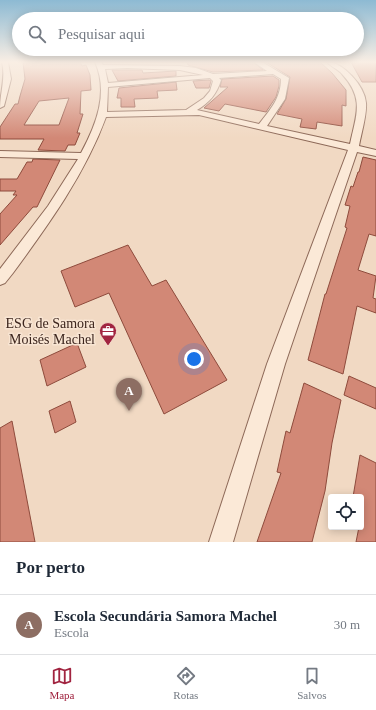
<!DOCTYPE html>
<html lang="pt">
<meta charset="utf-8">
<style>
body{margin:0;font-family:Georgia,serif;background:#f6f6f7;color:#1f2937}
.controls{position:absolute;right:12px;bottom:12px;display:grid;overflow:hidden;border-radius:4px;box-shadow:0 2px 10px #0003}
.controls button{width:36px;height:36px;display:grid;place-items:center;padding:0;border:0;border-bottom:1px solid #e0e1e3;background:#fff;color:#1f2937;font:20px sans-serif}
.you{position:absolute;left:194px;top:359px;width:14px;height:14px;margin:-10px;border:3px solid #fff;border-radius:50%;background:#1a73e8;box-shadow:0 0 0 6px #1a73e833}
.badge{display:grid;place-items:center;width:26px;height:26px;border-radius:50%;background:#a12440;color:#fff;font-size:13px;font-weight:700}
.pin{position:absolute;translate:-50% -33px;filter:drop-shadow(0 1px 2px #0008)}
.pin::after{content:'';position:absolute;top:21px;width:14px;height:12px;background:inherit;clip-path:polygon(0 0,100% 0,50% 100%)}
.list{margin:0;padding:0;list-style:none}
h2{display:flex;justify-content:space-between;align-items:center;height:52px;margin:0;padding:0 16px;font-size:17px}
h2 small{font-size:13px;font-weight:400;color:#747a83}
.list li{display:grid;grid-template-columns:26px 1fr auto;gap:12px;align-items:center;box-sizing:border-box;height:60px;padding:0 16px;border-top:1px solid #e0e1e3}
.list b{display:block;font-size:15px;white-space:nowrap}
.list p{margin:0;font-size:13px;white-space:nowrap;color:#747a83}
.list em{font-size:13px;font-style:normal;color:#747a83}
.icon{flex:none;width:22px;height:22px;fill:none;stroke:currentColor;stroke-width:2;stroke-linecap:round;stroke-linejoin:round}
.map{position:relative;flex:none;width:376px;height:542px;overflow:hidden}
.search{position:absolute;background:#fff;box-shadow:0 2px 10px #0003;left:12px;right:12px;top:12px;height:44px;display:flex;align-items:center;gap:10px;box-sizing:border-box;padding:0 14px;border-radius:22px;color:#747a83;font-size:15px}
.sheet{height:112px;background:#fff}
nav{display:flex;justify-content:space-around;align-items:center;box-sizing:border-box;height:56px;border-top:1px solid #e0e1e3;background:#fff;font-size:11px;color:#747a83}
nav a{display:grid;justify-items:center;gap:2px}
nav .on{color:#a12440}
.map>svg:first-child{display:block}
</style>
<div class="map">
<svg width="376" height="542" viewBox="0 0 376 542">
<rect width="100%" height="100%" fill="#f1d9c3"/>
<g fill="#d28876" stroke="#8e4b3c" fill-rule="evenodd">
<path d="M 23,62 L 80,62 L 82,66 L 86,65 L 90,75 L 91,90 L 81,91 L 80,114 L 83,114 L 77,133 L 80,133 L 75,145 L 68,145 L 65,151 L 38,150 L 44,139 L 0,139 L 0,127 L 15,104 L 18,104 L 20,96 L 25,79 ZM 69,98 L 59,125 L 24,125 L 39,101 Z"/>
<path d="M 187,62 L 253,62 L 263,70 L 213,72 L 188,65 Z"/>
<path d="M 266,62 L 320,62 L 332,73 L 346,90 L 346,106 L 342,105 L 342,126 L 317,122 L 316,129 L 300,127 L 302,119 L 277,114 L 286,99 L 290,77 Z"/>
<path d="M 351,62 L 376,62 L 376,82 L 362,82 Z"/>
<path d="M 112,70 L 142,70 L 143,73 L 176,71 L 176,76 L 118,81 Z"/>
<path d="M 273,76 L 279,80 L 279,86 L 276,97 L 266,112 L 225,104 L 219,111 L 204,108 L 228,87 L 220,87 L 222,79 Z"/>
<path d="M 209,80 L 211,81 L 209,88 L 196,88 L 193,81 Z"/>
<path d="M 176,82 L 177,90 L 157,91 L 158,98 L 134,99 L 135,107 L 121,107 L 121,98 L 117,98 L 119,88 Z"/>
<path d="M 363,157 L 376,160 L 376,236 L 369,234 L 358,270 L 376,276 L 373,298 L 376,299 L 376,313 L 357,306 L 343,374 L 308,360 L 325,294 L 326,294 L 347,228 L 345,227 L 350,206 L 345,205 L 351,186 L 353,187 L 358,172 L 359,172 Z"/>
<path d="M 33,159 L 60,160 L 37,207 L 33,207 L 0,245 L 0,214 L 17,195 L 13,195 L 16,191 L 0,191 L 0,179 L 17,179 L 27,162 L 32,162 Z"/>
<path d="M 128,245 L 152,286 L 166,280 L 227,380 L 164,414 L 109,293 L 75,307 L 61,271 Z"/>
<path d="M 77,343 L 86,367 L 47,386 L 40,360 Z"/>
<path d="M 349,376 L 376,388 L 376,409 L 344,395 Z"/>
<path d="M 304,383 L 341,400 L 332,443 L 325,491 L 312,542 L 257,542 L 281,473 L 277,472 L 286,431 L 290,433 Z"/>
<path d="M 70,401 L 76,422 L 55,433 L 49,411 Z"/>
<path d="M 12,421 L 35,542 L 0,542 L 0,428 Z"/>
<path d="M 360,455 L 376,463 L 376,542 L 356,542 L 359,527 L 361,527 L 361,497 L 353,497 Z"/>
</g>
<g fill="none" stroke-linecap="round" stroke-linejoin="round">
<g stroke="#8d6958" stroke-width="2">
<g id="minor">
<path d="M 2,62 L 8,62 L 11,79 L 4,106 L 0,108 C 0,92 6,78 2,62 Z"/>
<path d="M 95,62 L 101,62 L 103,65 L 180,66 L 196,68 L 213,74 L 267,71 L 254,62 L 262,62 L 289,78 L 285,99 L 267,126 L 350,144 C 356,115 365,99 342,74 C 338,69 331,67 327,62 C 343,62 365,86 366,103 C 367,115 361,134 359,146 L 376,150 L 376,156 L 357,152 L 285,364 L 233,542 L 209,542 L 267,364 L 348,150 L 199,115 L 106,117 C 85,174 49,224 13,273 L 5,283 L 0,285 L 0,269 L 48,206 L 78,159 L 0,157 L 0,151 L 81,153 C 96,125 109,93 95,62 ZM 127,68 L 180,70 L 203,75 L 108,83 L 105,69 ZM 273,74 L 281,79 C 281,98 270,110 259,124 L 197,110 C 209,103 217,94 221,80 L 219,78 ZM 210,78 L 213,81 L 210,91 L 204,98 L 186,110 L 107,112 L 108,87 Z"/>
</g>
</g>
<use href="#minor" fill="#fbe9d7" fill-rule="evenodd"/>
</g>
<linearGradient id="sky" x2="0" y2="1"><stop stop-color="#8dbad3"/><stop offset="0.45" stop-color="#f9eee4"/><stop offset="1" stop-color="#f9eee4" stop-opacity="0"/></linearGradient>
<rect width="376" height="138" fill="url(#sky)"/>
<defs>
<g id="office-pin" transform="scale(0.9)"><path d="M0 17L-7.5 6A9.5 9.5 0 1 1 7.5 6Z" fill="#a12440" stroke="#f8e5d3"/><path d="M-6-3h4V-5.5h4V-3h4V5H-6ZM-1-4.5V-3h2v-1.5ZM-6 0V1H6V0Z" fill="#fff"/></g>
</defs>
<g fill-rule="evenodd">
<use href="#office-pin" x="108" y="331"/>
</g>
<g text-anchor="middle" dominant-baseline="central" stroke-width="3" stroke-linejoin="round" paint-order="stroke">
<g font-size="14" fill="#3c251d" stroke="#f8e5d3" text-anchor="end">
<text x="95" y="323">ESG de Samora<tspan x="95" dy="16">Moisés Machel</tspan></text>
</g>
</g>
</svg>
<div class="controls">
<button><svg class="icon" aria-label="locate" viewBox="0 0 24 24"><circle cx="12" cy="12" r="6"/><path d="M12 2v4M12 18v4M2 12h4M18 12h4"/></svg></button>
</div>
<div class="you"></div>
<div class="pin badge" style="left:129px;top:411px;background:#8d6e63">A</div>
<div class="search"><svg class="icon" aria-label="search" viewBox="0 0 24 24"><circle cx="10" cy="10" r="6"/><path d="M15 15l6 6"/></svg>Pesquisar aqui</div>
</div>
<section class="sheet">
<h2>Por perto<small></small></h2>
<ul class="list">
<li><span class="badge" style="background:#8d6e63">A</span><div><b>Escola Secundária Samora Machel</b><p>Escola</p></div><em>30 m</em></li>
</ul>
</section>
<nav>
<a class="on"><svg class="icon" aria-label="map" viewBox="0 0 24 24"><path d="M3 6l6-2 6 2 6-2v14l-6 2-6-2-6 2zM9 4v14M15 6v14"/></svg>Mapa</a>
<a><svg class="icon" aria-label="directions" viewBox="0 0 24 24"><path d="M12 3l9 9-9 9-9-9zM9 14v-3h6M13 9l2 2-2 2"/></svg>Rotas</a>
<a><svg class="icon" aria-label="saved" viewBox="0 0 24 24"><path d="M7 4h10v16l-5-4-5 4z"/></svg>Salvos</a>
</nav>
